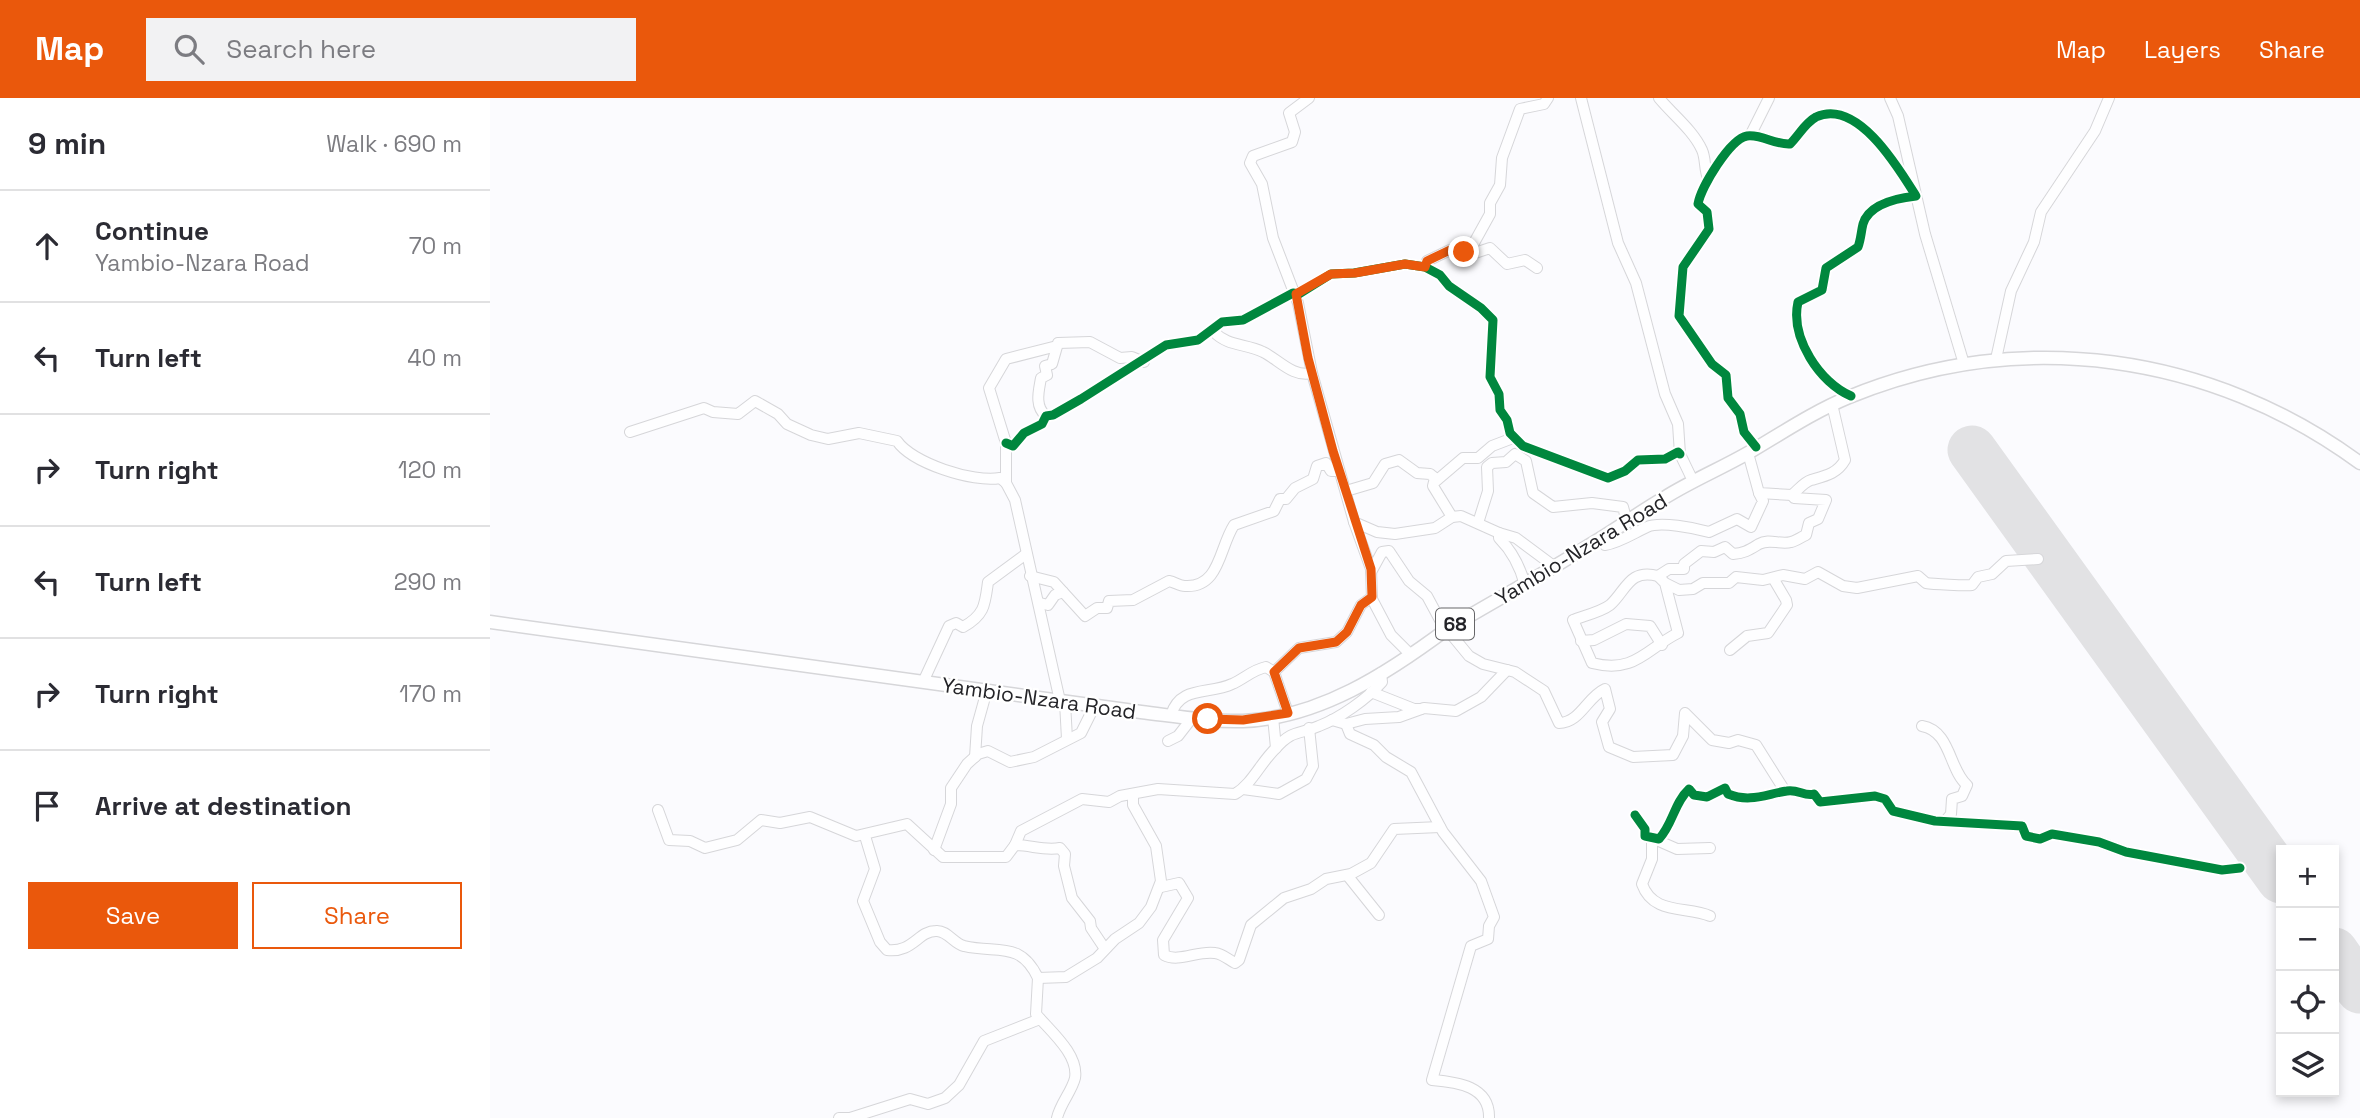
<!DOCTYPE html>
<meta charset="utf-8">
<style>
body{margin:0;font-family:"Space Grotesk",sans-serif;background:#f2f2f3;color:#2b2b33}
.controls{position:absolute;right:21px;bottom:21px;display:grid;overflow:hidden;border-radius:0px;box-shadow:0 4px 10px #0003}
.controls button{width:63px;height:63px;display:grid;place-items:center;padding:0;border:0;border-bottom:2px solid #e1e1e2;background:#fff;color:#2b2b33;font:35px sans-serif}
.stop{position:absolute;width:21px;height:21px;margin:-16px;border:5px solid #ea580c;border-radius:50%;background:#fff}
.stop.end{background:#ea580c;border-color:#fff;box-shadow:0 2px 7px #0008}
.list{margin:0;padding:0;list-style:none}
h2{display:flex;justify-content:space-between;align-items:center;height:91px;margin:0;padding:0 28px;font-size:30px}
h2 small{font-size:23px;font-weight:400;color:#7c7c81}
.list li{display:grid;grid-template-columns:46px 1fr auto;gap:21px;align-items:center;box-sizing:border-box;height:112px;padding:0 28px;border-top:2px solid #e1e1e2}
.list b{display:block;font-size:26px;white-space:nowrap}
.list p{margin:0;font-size:23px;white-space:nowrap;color:#7c7c81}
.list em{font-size:23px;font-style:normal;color:#7c7c81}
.actions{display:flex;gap:14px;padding:21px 28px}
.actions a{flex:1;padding:16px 0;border:2px solid #ea580c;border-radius:0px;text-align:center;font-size:24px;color:#ea580c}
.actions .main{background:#ea580c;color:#fff}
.icon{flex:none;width:38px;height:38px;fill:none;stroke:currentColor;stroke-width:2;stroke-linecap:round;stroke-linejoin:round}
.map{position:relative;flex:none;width:1870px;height:1020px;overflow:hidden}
header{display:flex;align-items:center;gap:42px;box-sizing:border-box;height:98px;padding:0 35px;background:#ea580c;color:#fff}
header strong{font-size:33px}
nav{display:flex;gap:38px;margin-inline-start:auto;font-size:24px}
.search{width:490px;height:63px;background:#f2f2f3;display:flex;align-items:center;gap:18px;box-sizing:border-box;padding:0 24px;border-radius:0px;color:#7c7c81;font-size:26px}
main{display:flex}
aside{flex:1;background:#fff}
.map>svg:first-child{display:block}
</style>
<header>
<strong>Map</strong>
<div class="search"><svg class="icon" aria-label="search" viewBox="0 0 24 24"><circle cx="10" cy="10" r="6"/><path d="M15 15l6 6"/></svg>Search here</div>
<nav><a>Map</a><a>Layers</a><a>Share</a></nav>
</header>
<main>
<aside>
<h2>9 min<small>Walk · 690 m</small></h2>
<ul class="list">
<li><svg class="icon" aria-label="ahead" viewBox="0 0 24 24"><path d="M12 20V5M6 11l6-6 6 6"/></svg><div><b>Continue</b><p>Yambio-Nzara Road</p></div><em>70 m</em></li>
<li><svg class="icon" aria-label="left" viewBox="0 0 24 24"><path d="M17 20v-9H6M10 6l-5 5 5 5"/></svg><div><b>Turn left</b></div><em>40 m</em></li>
<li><svg class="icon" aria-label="right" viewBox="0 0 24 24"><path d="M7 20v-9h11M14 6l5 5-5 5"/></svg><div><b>Turn right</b></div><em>120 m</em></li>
<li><svg class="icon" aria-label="left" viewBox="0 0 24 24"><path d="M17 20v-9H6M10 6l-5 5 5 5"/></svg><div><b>Turn left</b></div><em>290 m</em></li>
<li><svg class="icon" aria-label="right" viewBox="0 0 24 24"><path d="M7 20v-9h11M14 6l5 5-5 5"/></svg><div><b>Turn right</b></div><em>170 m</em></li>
<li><svg class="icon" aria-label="arrive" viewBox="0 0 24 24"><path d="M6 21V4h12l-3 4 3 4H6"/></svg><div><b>Arrive at destination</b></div></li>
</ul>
<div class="actions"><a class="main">Save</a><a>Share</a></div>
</aside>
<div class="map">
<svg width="1870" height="1020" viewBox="0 0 1870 1020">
<rect width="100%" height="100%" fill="#fbfbfe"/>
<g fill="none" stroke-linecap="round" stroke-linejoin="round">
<g stroke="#e2e2e4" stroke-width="49">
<path d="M 1482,352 L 1791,781"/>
<path d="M 1844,854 L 1870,891"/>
</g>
<g stroke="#d6d6d9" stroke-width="12">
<g id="minor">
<path d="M 819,0 L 799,15 L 805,34 L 802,44 L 763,58 L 760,65 L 772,86 L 783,140 L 808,205 L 822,275 L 864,424 L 881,471 L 882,501 L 901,537 L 921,557"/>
<path d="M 1091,0 L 1128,145 L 1146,185 L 1175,296 L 1188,326 L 1190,356 L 1203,383"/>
<path d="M 1169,0 C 1182,16 1203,32 1212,52 C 1216,61 1214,71 1218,80"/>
<path d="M 1400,0 L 1408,18 L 1435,136 L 1474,266"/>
<path d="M 1260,38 L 1279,0"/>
<path d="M 979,154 L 1000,116 L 1000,105 L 1010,87 L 1012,60 L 1030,11 L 1054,6 L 1058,0"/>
<path d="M 935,169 L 937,163 L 960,152 L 985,155 L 1000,150 L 1017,166 L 1035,162 L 1047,170"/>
<path d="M 723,233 C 738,249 755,245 773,254 C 788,261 803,280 822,275"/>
<path d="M 567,248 L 516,261 L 499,290 L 516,345 L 516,385 L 525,402 L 570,603"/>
<path d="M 1506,261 L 1521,193 L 1544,144 L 1551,114 L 1605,33 L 1619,0"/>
<path d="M 556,318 C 544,308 549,292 551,280 L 557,277 L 555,268 L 562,266 L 568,245 L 600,244 L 630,260 L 642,259 L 654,264"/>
<path d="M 140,334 L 214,310 L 223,314 L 248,316 L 265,303 L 288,316 L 297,326 L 321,337 L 338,341 L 369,335 L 407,343 C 422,365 483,385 510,380 L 516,385"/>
<path d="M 516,345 L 523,348 L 534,335 L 552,326 L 556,318 L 563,317 L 591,301 L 676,247 L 708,242 L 732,224 L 753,222 L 803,195 L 809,196 L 841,176 L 864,175 L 915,166 L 935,169 L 950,177 L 959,188 L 991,210 L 1003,222 L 1000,279 L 1009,296 L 1010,312 L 1017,322 L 1020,335 L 1033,348 L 1118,380 L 1135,373 L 1148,362 L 1175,361 L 1188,354 L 1190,356"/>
<path d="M 1266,349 L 1254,334 L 1250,316 L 1238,300 L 1236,277 L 1222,266 L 1189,218 L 1193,169 L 1219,131 L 1217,114 L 1208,106 C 1211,89 1240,41 1257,38 C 1272,36 1285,47 1300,46 C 1309,37 1315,25 1326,19 C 1367,0 1408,69 1426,98 C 1408,100 1379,106 1373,126 C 1371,134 1371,141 1368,149 L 1336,170 L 1332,192 L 1308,204 C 1300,240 1330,285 1361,298"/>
<path d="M 1258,355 L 1269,395 L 1302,397 C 1308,392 1314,384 1321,382 C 1335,378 1347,376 1355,362 L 1342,306"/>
<path d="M 946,383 L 973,360 L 988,360 L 1002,348 L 1023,340"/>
<path d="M 856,393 L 883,385 L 895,366 L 909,362 L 927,375 L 940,376 L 945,380 L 943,388 L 962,419"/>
<path d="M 864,424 L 887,434 L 905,436 L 945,430 L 962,419 L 971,418 L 1009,435 L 1009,440 C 1022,453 1030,468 1035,487"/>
<path d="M 988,425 L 998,393 L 997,369 L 1002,365 L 1016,364 L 1025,356 L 1036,363 L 1043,395 L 1063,409 L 1102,405 L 1133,409 L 1137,424"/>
<path d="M 1009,435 L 1026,440 L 1065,469"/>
<path d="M 1112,440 L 1115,447 C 1129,445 1144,435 1157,429 C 1170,423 1205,430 1219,434 L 1247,421 L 1261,429 L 1273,403 L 1269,395"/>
<path d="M 881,474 L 892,454 L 899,453 L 919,483 L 937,498 L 951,524 L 979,558 L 993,566 L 1025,574 L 1054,593 L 1069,625 C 1090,625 1097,599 1115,591 L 1120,611 L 1112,624 L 1119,649 L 1143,659 L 1183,657 L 1193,638 L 1195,615 L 1222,642 L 1239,645 L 1248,642 L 1266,647 L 1295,693"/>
<path d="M 540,478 L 564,484 L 595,518 L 607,510 L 617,510 L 619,503 L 643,502 L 679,483 C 685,484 689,488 695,488 C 730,490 729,450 744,427 L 784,413 L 790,401 L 796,401 L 805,390 L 823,381 L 827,368 L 836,365 L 841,373 L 849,373"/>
<path d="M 1168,478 L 1179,471 L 1194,471 L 1194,466 L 1211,453 L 1224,454 L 1235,449 L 1243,456 C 1255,455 1259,452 1269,446 C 1279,440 1290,447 1301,444 C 1306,443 1311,439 1316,437 L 1319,425 L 1328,421 L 1336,402 L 1304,400 L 1302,397"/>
<path d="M 1175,485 L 1188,535 C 1156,551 1145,576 1102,565 L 1083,522 C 1093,518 1111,514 1120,507 C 1136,493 1139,470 1168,478 L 1175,485 L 1189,492 L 1203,491 L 1213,485 L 1239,485 L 1246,479 L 1273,482 L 1293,477 L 1315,481 L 1328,474 L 1353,488 L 1367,490 L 1428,478 L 1436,485 C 1442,486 1476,488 1482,487 L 1488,479 L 1502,476 L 1516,463 L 1548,461"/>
<path d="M 550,505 L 558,507 L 565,497 L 573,494"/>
<path d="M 1091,543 L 1104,542 L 1136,526 L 1160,528 L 1172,547"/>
<path d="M 1240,552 L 1257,538 L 1278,535 L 1297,507 L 1296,502 L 1283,480"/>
<path d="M 784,574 L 798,615"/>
<path d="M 433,584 L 459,528 L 466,525 L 473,529 C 495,517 495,506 498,484 L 536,456"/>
<path d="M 881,594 L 924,611 L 931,611"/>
<path d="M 575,604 L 577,641"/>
<path d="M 681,617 C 690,587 719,597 742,586 C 754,581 762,572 776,569 L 784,574 L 809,550 L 846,544 L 857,534 L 871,507 L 882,499"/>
<path d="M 842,622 L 856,626 L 875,621 L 909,619 L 934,610 L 966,613 L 991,599 L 1017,572"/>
<path d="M 856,626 L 860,636 L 884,647 L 896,659 L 921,674 L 953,734 L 991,783 L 1004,819 L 999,828 L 998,841 L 981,848 L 942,982 C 967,984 1000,988 999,1020"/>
<path d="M 1432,628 C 1461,633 1459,672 1477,687 L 1472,698 L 1462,701 L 1461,716 L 1456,722"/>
<path d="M 678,643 L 688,638 L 702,620"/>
<path d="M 786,650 C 803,631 809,637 829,628 C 850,620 877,601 892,584 L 891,575"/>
<path d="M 485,659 L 487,628 L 497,592"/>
<path d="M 753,691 L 789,696 L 816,681 L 823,668 L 819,630"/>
<path d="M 168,712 L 179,742 L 200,743 L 215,750 L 247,742 L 271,722 L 290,725 L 320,719 L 366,738 L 417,726 L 453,759 L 516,759 L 525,747 C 541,747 554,753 570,750 L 575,756 L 574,768 L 582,800 L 600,823 L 601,830 L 615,851"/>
<path d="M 1145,717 L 1155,731 L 1155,738 L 1169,741 C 1183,726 1184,705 1199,691 L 1204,697 L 1217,699 L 1235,690 L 1238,696 C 1260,705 1276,696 1297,693 C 1308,691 1315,699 1324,696 L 1330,704 L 1385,698 L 1395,701 L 1403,713 L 1445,723 L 1532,728 L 1536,738 L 1550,741 L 1562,736 L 1609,744 L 1636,754 L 1732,772 L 1750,770"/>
<path d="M 375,738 L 385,771 L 373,803 L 390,844 L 397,852 C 423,855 428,833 446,833 C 457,832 464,846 474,848 C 507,856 530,842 548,880 L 576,879 L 607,860 L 625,841 L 649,825 L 661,809 L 671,783 L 666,748 L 643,707 L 643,697"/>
<path d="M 525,747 L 531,733 L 592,701 L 619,704 L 630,698 L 668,691 L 745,696 C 762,686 771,664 786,650 L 783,619"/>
<path d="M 1220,750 L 1187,751 L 1162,740 L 1162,761 L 1152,786 C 1163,817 1196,808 1220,818"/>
<path d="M 444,752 L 461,706 L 461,690 L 477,666 L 488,656 L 498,653 L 520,664 L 544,659 L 591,635 L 602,613 L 611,609"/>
<path d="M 857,777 L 889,817"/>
<path d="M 671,789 L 689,785 L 698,800 L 673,842 L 674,857 C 689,865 708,852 725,855 C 733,856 739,862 745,865 L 749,862 L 761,827 L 794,800 L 821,791 L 836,781 L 861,776 L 881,765 L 904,731 L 950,729"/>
<path d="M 548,880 L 546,916 C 559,932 589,956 585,980 C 582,993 570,1006 567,1020"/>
<path d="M 349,1020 L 360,1020 L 420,1001 L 438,1006 L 455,1000 L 469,987 L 494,943 L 550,921"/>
</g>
</g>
<g stroke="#d6d6d9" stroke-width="15">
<path id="major" d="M 0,524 L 651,614 C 685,618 719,624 753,623 C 829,620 898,575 957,531 C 1004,503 1052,477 1098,448 C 1124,433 1148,415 1174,400 C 1201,383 1230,371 1258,355 C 1292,335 1323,314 1359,299 C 1531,228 1722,256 1870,365"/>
</g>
<use href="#minor" stroke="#fefeff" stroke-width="10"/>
<use href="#major" stroke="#fefeff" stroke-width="12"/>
<g stroke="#fff" stroke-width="13">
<g id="cycleway">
<path d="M 516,345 L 523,348 L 534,335 L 552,326 L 556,318 L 563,317 L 591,301 L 676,247 L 708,242 L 732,224 L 753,222 L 803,195 L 809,196 L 841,176 L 864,175 L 915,166 L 935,169 L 950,177 L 959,188 L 991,210 L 1003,222 L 1000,279 L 1009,296 L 1010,312 L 1017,322 L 1020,335 L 1033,348 L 1118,380 L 1135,373 L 1148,362 L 1175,361 L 1188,354 L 1190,356"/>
<path d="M 1266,349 L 1254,334 L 1250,316 L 1238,300 L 1236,277 L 1222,266 L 1189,218 L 1193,169 L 1219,131 L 1217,114 L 1208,106 C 1211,89 1240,41 1257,38 C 1272,36 1285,47 1300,46 C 1309,37 1315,25 1326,19 C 1367,0 1408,69 1426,98 C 1408,100 1379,106 1373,126 C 1371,134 1371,141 1368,149 L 1336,170 L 1332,192 L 1308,204 C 1300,240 1330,285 1361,298"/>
<path d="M 1145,717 L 1155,731 L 1155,738 L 1169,741 C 1183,726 1184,705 1199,691 L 1204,697 L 1217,699 L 1235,690 L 1238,696 C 1260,705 1276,696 1297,693 C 1308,691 1315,699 1324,696 L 1330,704 L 1385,698 L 1395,701 L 1403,713 L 1445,723 L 1532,728 L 1536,738 L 1550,741 L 1562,736 L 1609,744 L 1636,754 L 1732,772 L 1750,770"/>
</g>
</g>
<use href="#cycleway" stroke="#00873e" stroke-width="9"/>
</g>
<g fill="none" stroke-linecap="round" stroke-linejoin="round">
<path stroke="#ea580c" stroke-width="9" d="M 718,621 L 753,622 L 798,615 L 784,574 L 809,550 L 846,544 L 857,534 L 871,507 L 882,499 L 881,471 L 843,353 L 818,260 L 806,196 L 841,176 L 865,175 L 915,166 L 935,169 L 937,163 L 960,152 L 974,154"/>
</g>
<g text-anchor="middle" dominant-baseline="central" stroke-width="5" stroke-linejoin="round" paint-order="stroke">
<rect fill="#fff" stroke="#666668" stroke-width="2" x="946" y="510.5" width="38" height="31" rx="5"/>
<g font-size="19" font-weight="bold" fill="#242428">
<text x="965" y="526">68</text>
</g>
<g font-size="21" fill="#242428" stroke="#fff">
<text transform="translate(1091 451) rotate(-31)">Yambio-Nzara Road</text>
<text transform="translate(549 600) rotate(8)">Yambio-Nzara Road</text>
</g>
</g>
</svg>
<div class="controls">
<button>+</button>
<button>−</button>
<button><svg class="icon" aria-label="locate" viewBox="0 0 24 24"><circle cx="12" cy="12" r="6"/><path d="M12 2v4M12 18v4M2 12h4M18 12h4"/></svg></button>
<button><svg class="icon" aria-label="layers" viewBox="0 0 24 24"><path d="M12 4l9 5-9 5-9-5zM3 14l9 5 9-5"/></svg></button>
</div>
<div class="stop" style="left:718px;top:621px"></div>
<div class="stop end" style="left:974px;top:154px"></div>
</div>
</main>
